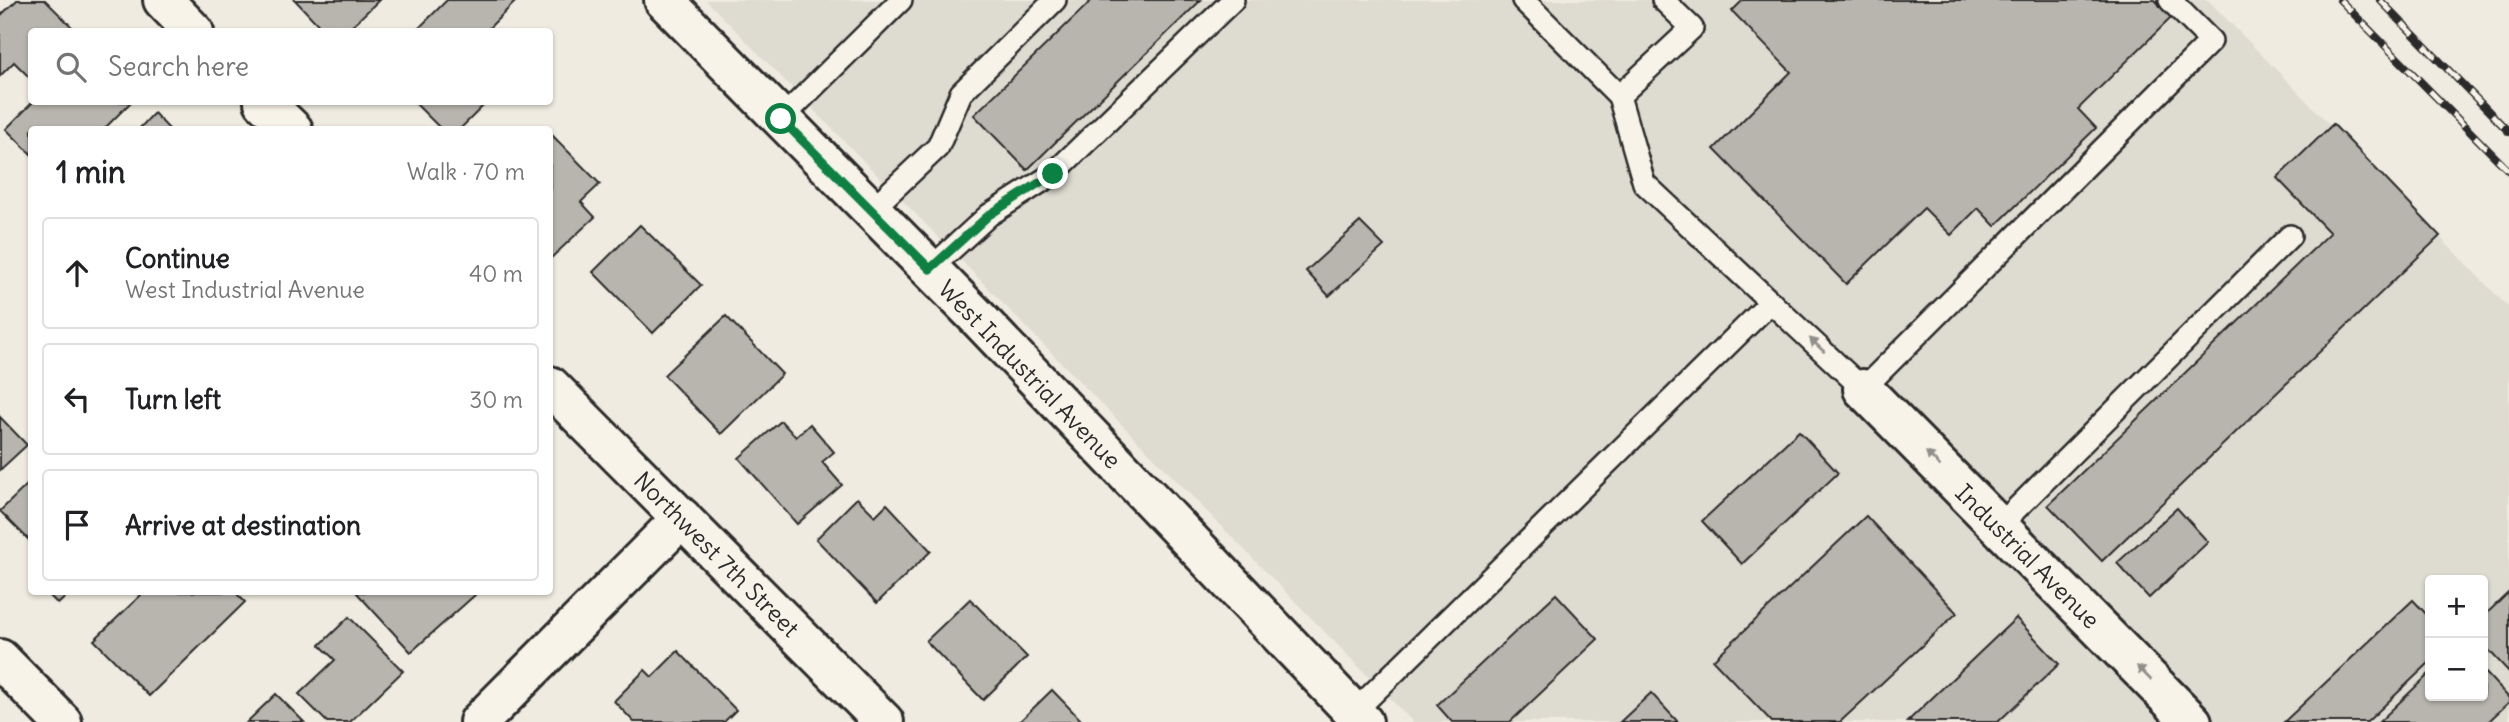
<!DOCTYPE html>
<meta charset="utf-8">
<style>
body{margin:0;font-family:Delius,sans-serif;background:#f6f6f6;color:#202124}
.controls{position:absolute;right:21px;bottom:21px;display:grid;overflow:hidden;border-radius:7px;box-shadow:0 2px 5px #0004}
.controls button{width:63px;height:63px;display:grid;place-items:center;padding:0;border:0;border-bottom:2px solid #e0e0e0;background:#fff;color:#202124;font:35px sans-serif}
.stop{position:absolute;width:21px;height:21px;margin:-16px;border:5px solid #0b8043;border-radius:50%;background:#fff}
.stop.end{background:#0b8043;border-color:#fff;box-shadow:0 2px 7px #0008}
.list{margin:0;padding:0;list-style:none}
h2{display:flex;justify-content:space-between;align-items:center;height:91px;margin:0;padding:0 28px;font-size:30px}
h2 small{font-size:23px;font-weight:400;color:#757577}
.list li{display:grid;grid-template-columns:46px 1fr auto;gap:21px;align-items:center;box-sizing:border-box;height:112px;margin:0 14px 14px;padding:0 14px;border:2px solid #e0e0e0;border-radius:7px}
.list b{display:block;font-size:26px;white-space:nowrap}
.list p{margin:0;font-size:23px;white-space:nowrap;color:#757577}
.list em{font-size:23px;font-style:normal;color:#757577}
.icon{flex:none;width:38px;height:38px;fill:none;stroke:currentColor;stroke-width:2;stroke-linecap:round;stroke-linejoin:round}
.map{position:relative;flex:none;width:2509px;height:722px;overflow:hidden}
.search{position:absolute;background:#fff;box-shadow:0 2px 5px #0004;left:28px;top:28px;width:525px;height:77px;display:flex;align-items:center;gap:18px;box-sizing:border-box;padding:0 24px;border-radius:7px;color:#757577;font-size:26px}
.panel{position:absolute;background:#fff;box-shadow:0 2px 5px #0004;left:28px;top:126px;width:525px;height:469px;border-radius:7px}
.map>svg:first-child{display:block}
</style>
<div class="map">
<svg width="2509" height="722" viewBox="0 0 2509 722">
<rect width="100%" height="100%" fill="#efebe0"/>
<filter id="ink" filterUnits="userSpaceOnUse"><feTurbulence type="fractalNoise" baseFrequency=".0143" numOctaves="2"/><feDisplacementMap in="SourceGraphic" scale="14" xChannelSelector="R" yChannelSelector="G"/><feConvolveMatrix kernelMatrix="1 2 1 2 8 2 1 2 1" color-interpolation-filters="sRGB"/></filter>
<g filter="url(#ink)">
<path fill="#dedbd1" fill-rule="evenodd" d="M 706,0 L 2208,0 L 2509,308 L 2509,722 L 1413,722 ZM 2430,580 L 2483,580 L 2483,696 L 2430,696 Z"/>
<g fill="#b8b5ae" stroke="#2b2b2b" stroke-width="2">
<path d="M 17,0 L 45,0 L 76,31 L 32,32 L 32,75 L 29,77 L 14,62 L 0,76 L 0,16 Z"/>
<path d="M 295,0 L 379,0 L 346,32 L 325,32 Z"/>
<path d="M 447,0 L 517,0 L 487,30 L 489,32 L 415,32 Z"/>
<path d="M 1092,0 L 1201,0 L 1027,170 L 974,115 Z"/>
<path d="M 1743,0 L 2155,0 L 2172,17 L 2078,109 L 2096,128 L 1995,226 L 1978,208 L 1951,235 L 1924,208 L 1846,284 L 1714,149 L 1791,72 L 1732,11 Z"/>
<path d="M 33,102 L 131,102 L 103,130 L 32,130 L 32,155 L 6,129 Z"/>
<path d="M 414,102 L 487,102 L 459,130 L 442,130 Z"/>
<path d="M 154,113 L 170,130 L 138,130 Z"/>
<path d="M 2333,124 L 2440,236 L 2102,561 L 2048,505 L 2330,233 L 2277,178 Z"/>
<path d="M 551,134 L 600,184 L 581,202 L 595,217 L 550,259 L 550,136 Z"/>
<path d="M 1360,222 L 1384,246 L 1329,296 L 1306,271 Z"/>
<path d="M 640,225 L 701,285 L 653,333 L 593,272 Z"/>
<path d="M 726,316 L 782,374 L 721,434 L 664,375 Z"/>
<path d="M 0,417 L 27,445 L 0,470 Z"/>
<path d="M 781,421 L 796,437 L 810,424 L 834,452 L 822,462 L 842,485 L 797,524 L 739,458 Z"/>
<path d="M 1799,431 L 1838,473 L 1742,564 L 1702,521 Z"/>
<path d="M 32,480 L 32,543 L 0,511 Z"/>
<path d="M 857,498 L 875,516 L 887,504 L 931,551 L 877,603 L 816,539 Z"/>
<path d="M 2177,508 L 2208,542 L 2149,598 L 2117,563 Z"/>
<path d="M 1866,516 L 1957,613 L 1840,722 L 1772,722 L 1713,660 Z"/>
<path d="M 46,592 L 71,592 L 58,604 Z"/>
<path d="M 144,592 L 235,592 L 245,602 L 149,696 L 94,640 Z"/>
<path d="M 356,592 L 472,592 L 475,595 L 411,652 Z"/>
<path d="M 2509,592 L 2509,672 L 2483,644 L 2483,617 Z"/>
<path d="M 1556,594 L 1598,639 L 1510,722 L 1452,722 L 1437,705 Z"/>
<path d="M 970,599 L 1027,657 L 983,700 L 926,641 Z"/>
<path d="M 2413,600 L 2430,618 L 2430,662 L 2367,722 L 2284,722 Z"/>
<path d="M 349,617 L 403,671 L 350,722 L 327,722 L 299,694 L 335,660 L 320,645 Z"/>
<path d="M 2016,618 L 2059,664 L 1998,722 L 1907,722 Z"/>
<path d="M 678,651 L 736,710 L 724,722 L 634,722 L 614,701 L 645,670 L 652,677 Z"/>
<path d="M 2483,670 L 2509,698 L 2509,702 L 2488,722 L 2379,722 L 2430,673 L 2430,696 L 2483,696 Z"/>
<path d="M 1052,690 L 1083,722 L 1019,722 Z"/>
<path d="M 1651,693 L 1678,722 L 1620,722 Z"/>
<path d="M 276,694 L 304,722 L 247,722 Z"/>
</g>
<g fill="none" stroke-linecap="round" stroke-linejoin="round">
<g stroke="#2b2b2b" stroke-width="26">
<g id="service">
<path d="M 1523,0 L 1619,96"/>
<path d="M 1663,0 L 1692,28 L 1619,96 L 1644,183 L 1863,389 L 2211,41 L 2170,0"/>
<path d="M 781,119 L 901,0"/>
<path d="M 871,210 L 938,147 L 961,93 L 1055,0"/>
<path d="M 930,269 L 989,215 L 1053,174 L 1233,0"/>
<path d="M 1999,526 L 2290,236"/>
<path d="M 1354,712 L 1771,302"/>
</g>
</g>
<g stroke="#2b2b2b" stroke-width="44">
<g id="minor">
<path d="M 163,0 L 194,32"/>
<path d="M 664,0 L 977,317 L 1363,722"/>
<path d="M 264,102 L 293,130"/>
<path d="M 550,386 L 884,722"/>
<path d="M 1863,389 L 2192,722"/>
<path d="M 0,659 L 62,722"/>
<path d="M 479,722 L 682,518"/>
</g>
</g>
<use href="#service" stroke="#f7f3e8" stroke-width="21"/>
<use href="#minor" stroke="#f7f3e8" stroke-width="38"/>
<g stroke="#2b2b2b" stroke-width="8">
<g id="rail">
<path d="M 2340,0 L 2509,171"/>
<path d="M 2380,0 L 2509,132"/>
</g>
</g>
<use href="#rail" stroke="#f7f3e8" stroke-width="5" stroke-dasharray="16" stroke-linecap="butt"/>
</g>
<defs><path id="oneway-solid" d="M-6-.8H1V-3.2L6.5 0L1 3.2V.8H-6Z" transform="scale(1.75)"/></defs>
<g fill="#918f8a">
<use href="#oneway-solid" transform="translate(1817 345) rotate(-137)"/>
<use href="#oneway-solid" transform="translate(1933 459) rotate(-135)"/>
<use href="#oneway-solid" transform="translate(2144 673) rotate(-135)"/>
</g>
</g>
<g fill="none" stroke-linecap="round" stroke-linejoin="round" filter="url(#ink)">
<path stroke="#0b8043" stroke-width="9" d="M 781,119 L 930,269 L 989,215 L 1053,174"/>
</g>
<g text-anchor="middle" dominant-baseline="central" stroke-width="6" stroke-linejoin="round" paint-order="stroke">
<g font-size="24" fill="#2b2b2b" stroke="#f7f3e8">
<text transform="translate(1030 374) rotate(46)">West Industrial Avenue</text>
<text transform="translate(717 554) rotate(45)">Northwest 7th Street</text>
<text transform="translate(2028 556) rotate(45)">Industrial Avenue</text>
</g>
</g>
</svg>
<div class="controls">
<button>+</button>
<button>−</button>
</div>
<div class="stop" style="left:781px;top:119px"></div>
<div class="stop end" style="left:1053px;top:174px"></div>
<div class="search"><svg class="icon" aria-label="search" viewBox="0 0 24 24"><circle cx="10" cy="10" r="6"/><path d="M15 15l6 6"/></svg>Search here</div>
<section class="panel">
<h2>1 min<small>Walk · 70 m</small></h2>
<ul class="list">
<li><svg class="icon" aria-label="ahead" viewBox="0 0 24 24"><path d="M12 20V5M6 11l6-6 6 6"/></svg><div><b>Continue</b><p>West Industrial Avenue</p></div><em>40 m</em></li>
<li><svg class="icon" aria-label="left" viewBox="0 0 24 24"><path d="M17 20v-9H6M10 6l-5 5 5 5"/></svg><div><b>Turn left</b></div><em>30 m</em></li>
<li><svg class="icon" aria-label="arrive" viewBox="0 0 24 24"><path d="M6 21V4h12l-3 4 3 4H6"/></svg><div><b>Arrive at destination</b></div></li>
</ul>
</section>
</div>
